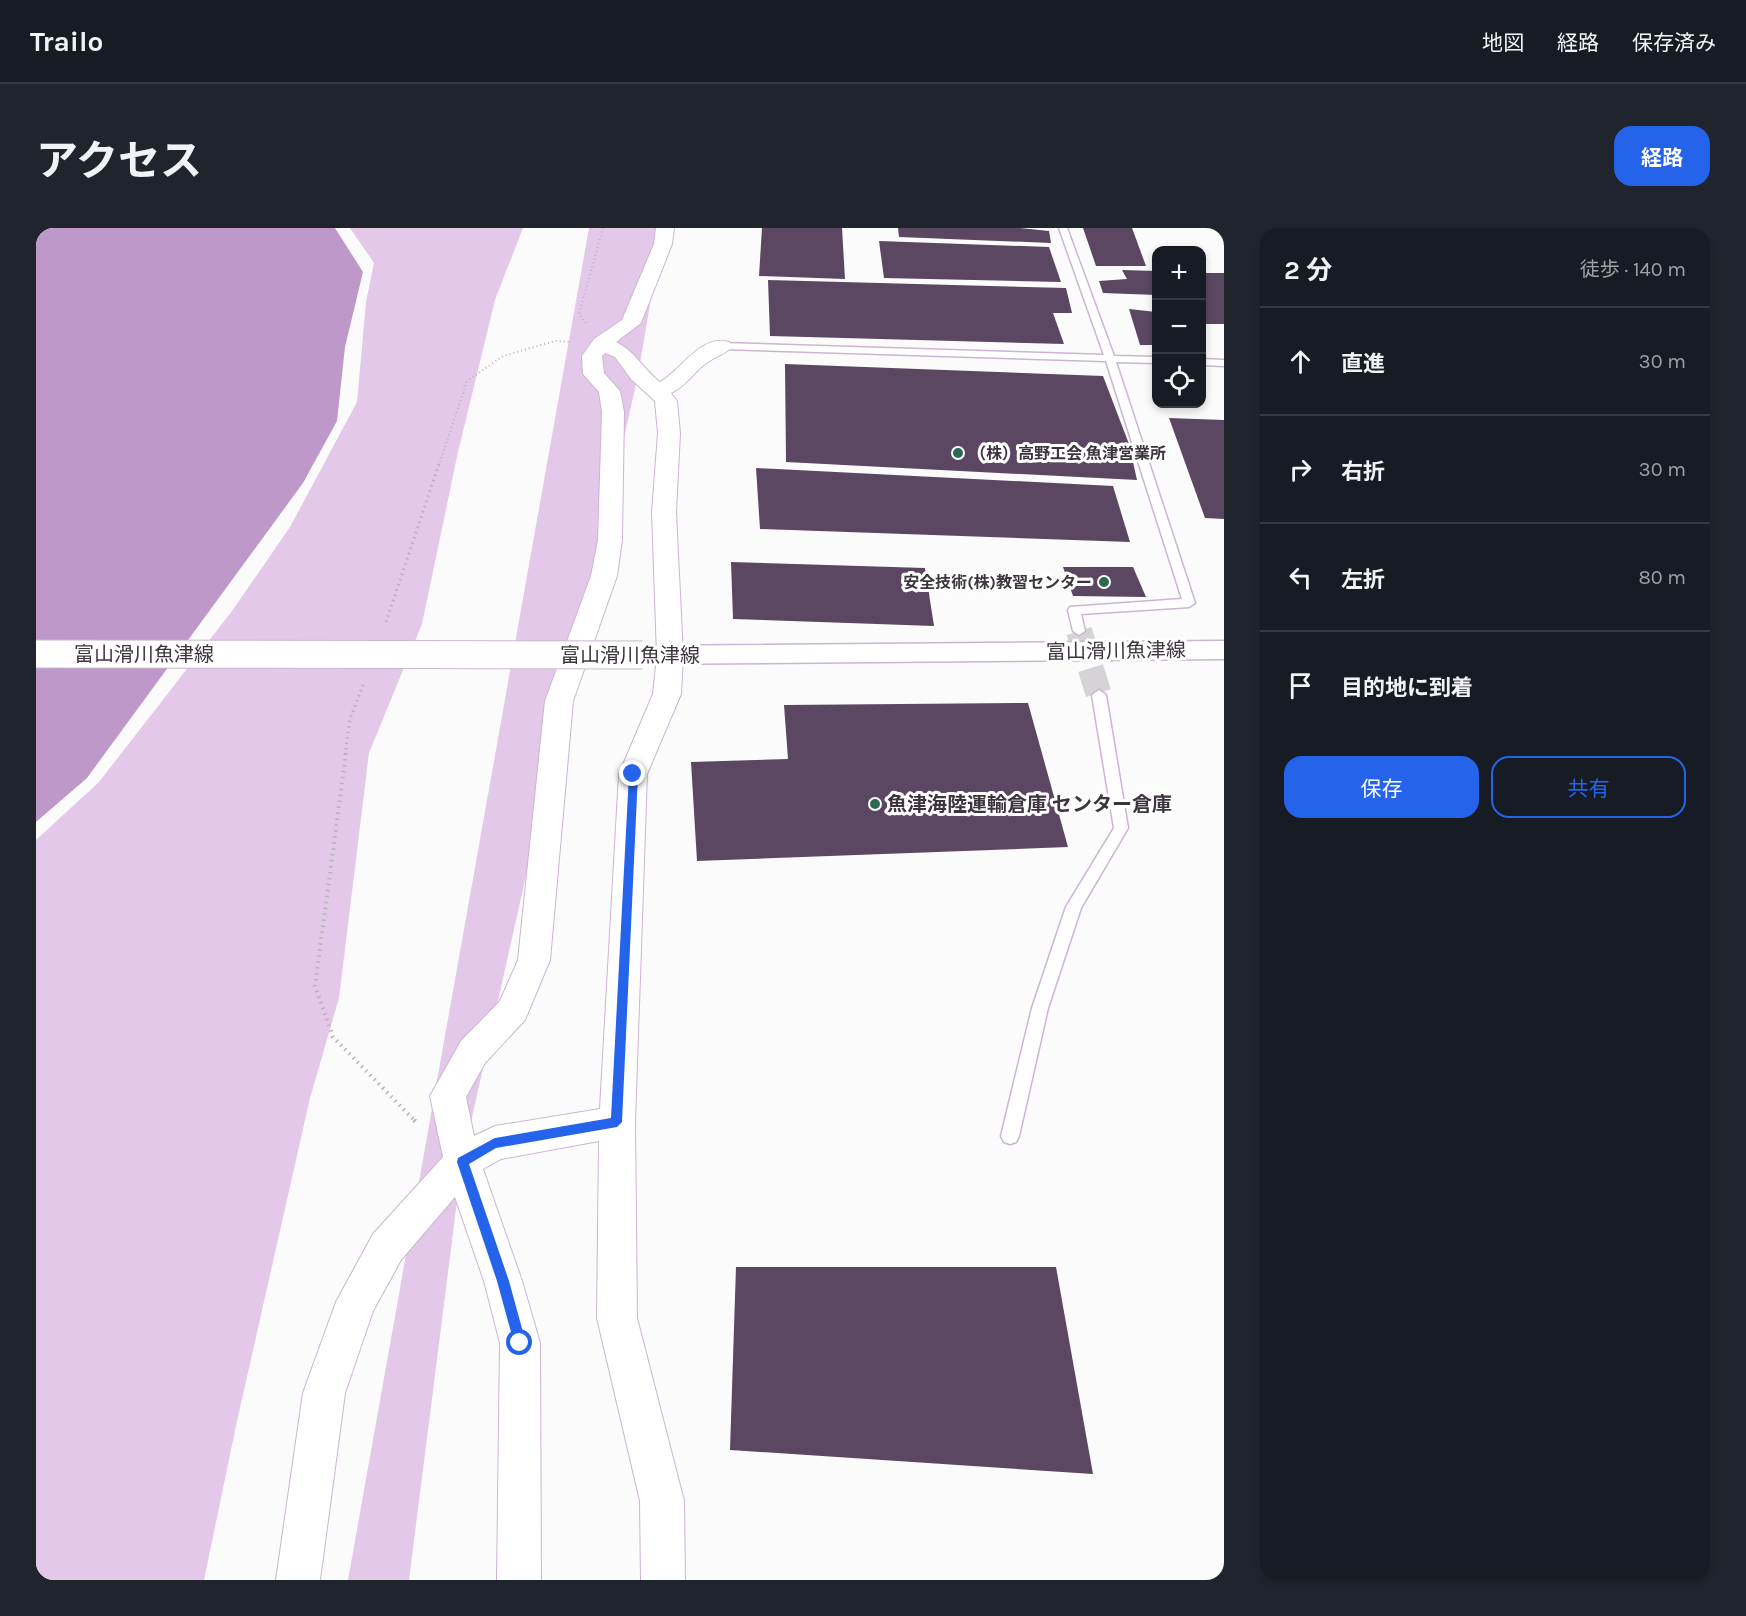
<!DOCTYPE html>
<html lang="ja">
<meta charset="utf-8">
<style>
body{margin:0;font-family:Karla,"Noto Sans JP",sans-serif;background:#20242c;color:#f1f3f6}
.controls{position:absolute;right:18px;top:18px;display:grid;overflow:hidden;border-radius:12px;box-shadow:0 3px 9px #0003}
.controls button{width:54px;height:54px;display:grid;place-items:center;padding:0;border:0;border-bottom:2px solid #363941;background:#171b24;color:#f1f3f6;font:30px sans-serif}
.stop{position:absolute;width:18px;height:18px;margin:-14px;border:4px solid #2563eb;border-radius:50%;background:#fff}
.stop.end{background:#2563eb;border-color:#fff;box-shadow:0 2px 6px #0008}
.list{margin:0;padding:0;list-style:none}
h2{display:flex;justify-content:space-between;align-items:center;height:78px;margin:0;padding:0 24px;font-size:26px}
h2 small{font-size:20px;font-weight:400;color:#9ea1a6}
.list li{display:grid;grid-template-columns:39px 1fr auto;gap:18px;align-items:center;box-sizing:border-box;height:108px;padding:0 24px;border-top:2px solid #363941}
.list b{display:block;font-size:22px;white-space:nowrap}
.list em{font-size:20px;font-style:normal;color:#9ea1a6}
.actions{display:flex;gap:12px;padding:18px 24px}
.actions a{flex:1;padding:14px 0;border:2px solid #2563eb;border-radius:18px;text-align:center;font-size:21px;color:#2563eb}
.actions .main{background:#2563eb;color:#fff}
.icon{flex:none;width:33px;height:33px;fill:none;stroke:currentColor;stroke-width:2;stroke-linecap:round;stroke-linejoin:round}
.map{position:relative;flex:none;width:1188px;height:1352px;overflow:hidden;border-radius:18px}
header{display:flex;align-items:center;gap:36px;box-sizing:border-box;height:84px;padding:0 30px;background:#171b24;border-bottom:2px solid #363941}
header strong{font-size:28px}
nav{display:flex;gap:33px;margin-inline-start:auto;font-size:21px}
.intro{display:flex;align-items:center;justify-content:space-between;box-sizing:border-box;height:144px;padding:0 36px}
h1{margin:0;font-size:42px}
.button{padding:15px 27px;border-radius:18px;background:#2563eb;color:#fff;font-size:21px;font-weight:700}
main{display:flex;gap:36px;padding:0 36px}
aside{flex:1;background:#171b24;border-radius:18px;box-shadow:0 3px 9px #0003}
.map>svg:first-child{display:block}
</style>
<header>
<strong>Trailo</strong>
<nav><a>地図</a><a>経路</a><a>保存済み</a></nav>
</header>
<div class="intro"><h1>アクセス</h1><a class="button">経路</a></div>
<main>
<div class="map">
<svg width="1188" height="1352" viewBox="0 0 1188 1352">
<rect width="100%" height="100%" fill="#fbfbfb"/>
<g fill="#e3c8ea">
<path d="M 314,0 L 487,0 L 459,72 L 422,224 L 386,396 L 333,525 L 303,770 L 274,870 L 201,1193 L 168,1352 L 0,1352 L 0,612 L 63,554 L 196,383 L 254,299 L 321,174 L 330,74 L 338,35 Z"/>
<path d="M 553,0 L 627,0 L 602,147 L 426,934 L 373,1352 L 312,1352 Z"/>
</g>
<path fill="#bf98ca" d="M 0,0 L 299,0 L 327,44 L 309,119 L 301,193 L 267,255 L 51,550 L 0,594 Z"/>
<g fill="#5b4761">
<path d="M 726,0 L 806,0 L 809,51 L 723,48 Z"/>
<path d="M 862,0 L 984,0 L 1013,3 L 1015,15 L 863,9 Z"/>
<path d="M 1047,0 L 1096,0 L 1110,38 L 1060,38 Z"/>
<path d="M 843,13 L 1013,19 L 1025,54 L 848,50 Z"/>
<path d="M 1086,42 L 1120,43 L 1120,67 L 1067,65 L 1063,53 L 1091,51 Z"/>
<rect x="1166" y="45" width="22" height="51"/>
<path d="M 732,52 L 1030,60 L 1036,85 L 1017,85 L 1028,116 L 734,108 Z"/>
<path d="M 1093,81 L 1120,84 L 1120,117 L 1104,117 Z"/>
<path d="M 749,136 L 1067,148 L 1093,216 L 1101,252 L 750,234 Z"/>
<path d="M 1133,190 L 1188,192 L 1188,291 L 1169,290 Z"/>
<path d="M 720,240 L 1077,258 L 1094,314 L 724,301 Z"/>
<path d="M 695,334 L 889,340 L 898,398 L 697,391 Z"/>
<path d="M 1027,339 L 1097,339 L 1110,369 L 1037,368 Z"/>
<path d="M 992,475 L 1032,619 L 661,633 L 655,534 L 752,531 L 748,477 Z"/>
<path d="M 700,1039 L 1020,1039 L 1057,1246 L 694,1222 Z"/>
</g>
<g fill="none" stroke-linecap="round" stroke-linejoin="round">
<path stroke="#d5d3d6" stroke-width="26" stroke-dasharray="26 13" stroke-linecap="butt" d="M 1043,403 L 1063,467"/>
<g stroke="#ccb5d2" stroke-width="3">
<g id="service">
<path d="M 1023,0 L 1031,0 L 1078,128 L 1120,129 L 1120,135 L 1080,134 L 1159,375 L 1153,379 L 1045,386 L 1049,403 L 1043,407 L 1037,403 L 1032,382 L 1034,379 L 1146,371 L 1070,133 L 686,121 L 681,118 L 686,115 L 1068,127 Z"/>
<path d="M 1166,131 L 1188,132 L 1188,138 L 1166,137 Z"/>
<path d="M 1063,462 L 1070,467 L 1092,600 L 1045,680 L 1012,780 L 983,908 L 980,914 L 974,916 L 968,914 L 965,908 L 996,780 L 1030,679 L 1078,600 L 1056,467 Z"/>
</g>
</g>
<g stroke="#ccb5d2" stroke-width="2">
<path id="minor" d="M 620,0 L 638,0 L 636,16 L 605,95 L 580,114 C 600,124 606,140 624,154 C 646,142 664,106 693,114 L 696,118 C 691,126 680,128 672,134 C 658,143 653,156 635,165 L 641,173 L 644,205 L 640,284 L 647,428 L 645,466 L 611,546 L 599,894 L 601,1090 L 648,1273 L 649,1352 L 605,1352 L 604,1273 L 561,1090 L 563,913 L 465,931 L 447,941 L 486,1053 L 504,1115 L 505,1352 L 461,1352 L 464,1115 L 448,1053 L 419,969 L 365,1032 L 337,1083 L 309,1165 L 284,1352 L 240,1352 L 267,1165 L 300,1074 L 337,1006 L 407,929 L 394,868 L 425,813 L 464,773 L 482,732 L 509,473 L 555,348 L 562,312 L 566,184 L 563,164 L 547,146 L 546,128 L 558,111 L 586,92 L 618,16 ZM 569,125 L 579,129 L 595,151 L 619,173 L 622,205 L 616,284 L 621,428 L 617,466 L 583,546 L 564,881 L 459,898 L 438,908 L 430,869 L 449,835 L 489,792 L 514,732 L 537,473 L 581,348 L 586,312 L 588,184 L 584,163 L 568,145 L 566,128 Z"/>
</g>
<g stroke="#ccb5d2" stroke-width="3">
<path id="secondary" d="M 1188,413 L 1188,431 L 607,436 L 597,434 L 593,427 L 597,420 L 607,418 Z"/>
</g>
<g stroke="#b9b5ba" stroke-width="2" stroke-dasharray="1 3" stroke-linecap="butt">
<path d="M 550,95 L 543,86 L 567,0"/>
<path d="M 404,234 L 431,153 L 467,128 L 519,113 L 534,114"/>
</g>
<g stroke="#b9b5ba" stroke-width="3" stroke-dasharray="1.5 4" stroke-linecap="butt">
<path d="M 350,394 L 404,233"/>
<path d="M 309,527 L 314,491 L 327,457"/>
</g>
<path stroke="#b9b5ba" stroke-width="4" stroke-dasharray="1.5 4.5" stroke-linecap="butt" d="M 310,525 L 279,758 L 297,809 L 379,893"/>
<path stroke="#b9b5ba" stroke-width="4.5" stroke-dasharray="2 6" stroke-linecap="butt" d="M 378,892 L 380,894"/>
<use href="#service" fill="#fff" fill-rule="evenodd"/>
<use href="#minor" fill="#fff" fill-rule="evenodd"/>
<use href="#secondary" fill="#fff" fill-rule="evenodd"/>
<g stroke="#ccb5d2" stroke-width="29" stroke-linecap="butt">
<path id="secondary-bridge" d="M 0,426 L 607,427"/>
</g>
<use href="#secondary-bridge" stroke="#fff" stroke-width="27"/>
</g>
<path fill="#2563eb" d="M 597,543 L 602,546 L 586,894 L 581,899 L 460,920 L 433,936 L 473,1053 L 490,1115 L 489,1120 L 484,1121 L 480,1120 L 478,1115 L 461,1053 L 421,934 L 422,930 L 459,910 L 575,890 L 593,546 Z"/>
<g fill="#2b6954" stroke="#fff" stroke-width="2">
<circle cx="922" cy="225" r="6"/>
<circle cx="1068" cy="354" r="6"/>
<circle cx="839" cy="576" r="6"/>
</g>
<g text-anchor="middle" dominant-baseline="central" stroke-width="6" stroke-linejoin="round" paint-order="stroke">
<g font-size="16" font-weight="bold" fill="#3d3440" stroke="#fff" text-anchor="start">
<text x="934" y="225">（株）高野工会 魚津営業所</text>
<text x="1056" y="354" text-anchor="end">安全技術(株)教習センター</text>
</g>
<g font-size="20" fill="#3d3440" stroke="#fff">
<text transform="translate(1080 423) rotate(-1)">富山滑川魚津線</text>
<text x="108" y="426">富山滑川魚津線</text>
<text x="594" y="427">富山滑川魚津線</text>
</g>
<g font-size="20" font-weight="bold" fill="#3d3440" stroke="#fff" text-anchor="start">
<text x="851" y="576">魚津海陸運輸倉庫 センター倉庫</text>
</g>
</g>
</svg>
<div class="controls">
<button>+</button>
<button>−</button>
<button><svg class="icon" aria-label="locate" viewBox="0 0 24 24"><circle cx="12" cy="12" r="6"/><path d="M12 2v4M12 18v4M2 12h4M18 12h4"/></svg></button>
</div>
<div class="stop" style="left:484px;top:1115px"></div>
<div class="stop end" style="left:597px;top:546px"></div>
</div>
<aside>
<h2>2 分<small>徒歩 · 140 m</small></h2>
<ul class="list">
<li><svg class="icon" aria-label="ahead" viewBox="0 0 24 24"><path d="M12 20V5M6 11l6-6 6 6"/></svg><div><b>直進</b></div><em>30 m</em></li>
<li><svg class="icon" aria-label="right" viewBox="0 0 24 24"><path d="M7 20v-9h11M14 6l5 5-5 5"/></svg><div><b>右折</b></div><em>30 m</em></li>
<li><svg class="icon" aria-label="left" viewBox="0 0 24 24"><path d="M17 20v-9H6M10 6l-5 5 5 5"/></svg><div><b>左折</b></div><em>80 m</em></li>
<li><svg class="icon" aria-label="arrive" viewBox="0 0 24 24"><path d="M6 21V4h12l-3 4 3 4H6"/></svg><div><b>目的地に到着</b></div></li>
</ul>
<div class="actions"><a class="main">保存</a><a>共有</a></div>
</aside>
</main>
